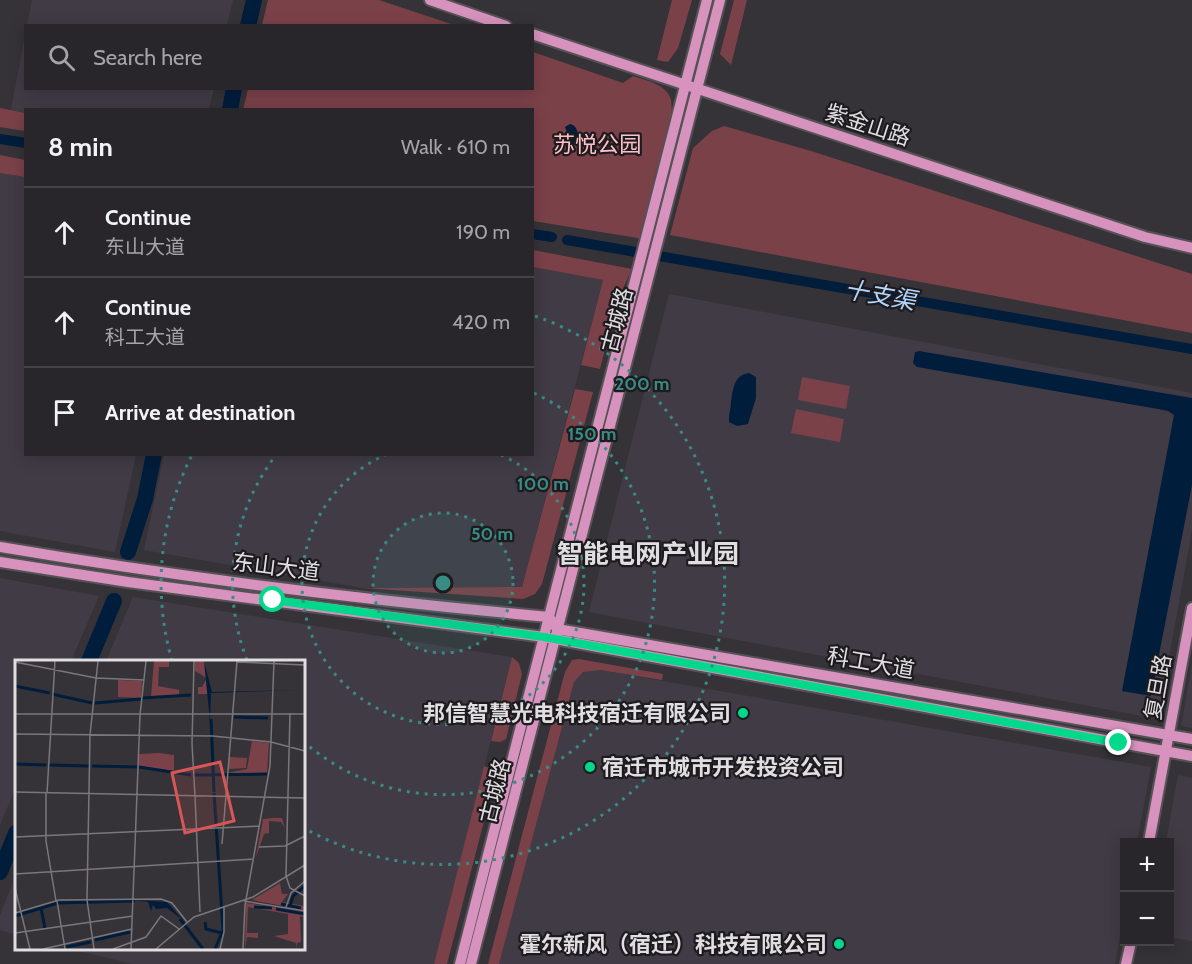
<!DOCTYPE html>
<meta charset="utf-8">
<style>
body{margin:0;font-family:Cabin,"Noto Sans SC",sans-serif;background:#302e32;color:#f1f3f6}
.controls{position:absolute;right:18px;bottom:18px;display:grid;overflow:hidden;border-radius:0px;box-shadow:0 3px 15px #0003}
.controls button{width:54px;height:54px;display:grid;place-items:center;padding:0;border:0;border-bottom:2px solid #444347;background:#28262a;color:#f1f3f6;font:30px sans-serif}
.stop{position:absolute;width:18px;height:18px;margin:-14px;border:4px solid #00d98c;border-radius:50%;background:#fff}
.stop.end{background:#00d98c;border-color:#fff;box-shadow:0 2px 6px #0008}
.list{margin:0;padding:0;list-style:none}
h2{display:flex;justify-content:space-between;align-items:center;height:78px;margin:0;padding:0 24px;font-size:26px}
h2 small{font-size:20px;font-weight:400;color:#a5a5a8}
.list li{display:grid;grid-template-columns:39px 1fr auto;gap:18px;align-items:center;box-sizing:border-box;height:90px;padding:0 24px;border-top:2px solid #444347}
.list b{display:block;font-size:22px;white-space:nowrap}
.list p{margin:0;font-size:20px;white-space:nowrap;color:#a5a5a8}
.list em{font-size:20px;font-style:normal;color:#a5a5a8}
.icon{flex:none;width:33px;height:33px;fill:none;stroke:currentColor;stroke-width:2;stroke-linecap:round;stroke-linejoin:round}
.map{position:relative;flex:none;width:1192px;height:964px;overflow:hidden}
.search{position:absolute;background:#28262a;box-shadow:0 3px 15px #0003;left:24px;top:24px;width:510px;height:66px;display:flex;align-items:center;gap:15px;box-sizing:border-box;padding:0 21px;border-radius:0px;color:#a5a5a8;font-size:22px}
.panel{position:absolute;background:#28262a;box-shadow:0 3px 15px #0003;left:24px;top:108px;width:510px;height:348px;border-radius:0px}
.map>svg:first-child{display:block}
</style>
<div class="map">
<svg width="1192" height="964" viewBox="0 0 1192 964">
<rect width="100%" height="100%" fill="#363338"/>
<g fill="#413b45">
<path d="M 32,0 L 233,0 L 227,25 L 27,25 Z"/>
<path d="M 25,34 L 26,88 L 214,89 L 209,109 L 26,110 L 25,113 L 11,110 Z"/>
<path d="M 0,173 L 25,177 L 26,454 L 136,455 L 115,552 L 0,531 Z"/>
<path d="M 533,267 L 603,280 L 522,587 L 363,588 L 144,550 L 164,455 L 532,454 Z"/>
<path d="M 669,294 L 1192,393 L 1192,530 L 1158,719 L 589,612 Z"/>
<path d="M 0,578 L 99,596 L 71,661 L 16,661 L 16,787 L 0,825 Z"/>
<path d="M 133,597 L 512,657 L 434,964 L 132,964 L 67,948 L 303,948 L 303,661 L 106,661 Z"/>
<path d="M 1192,663 L 1192,728 L 1181,726 Z"/>
<path d="M 588,670 L 600,670 L 1151,767 L 1137,842 L 1124,842 L 1124,910 L 1115,964 L 499,964 L 574,682 L 578,676 Z"/>
<path d="M 1178,775 L 1192,778 L 1192,941 L 1170,937 L 1170,842 L 1166,842 Z"/>
<path d="M 16,875 L 16,935 L 0,930 L 0,915 Z"/>
</g>
<g fill="#7b4149">
<path d="M 268,0 L 379,0 L 454,25 L 262,25 Z"/>
<path d="M 672,0 L 692,0 L 678,48 L 668,62 L 657,60 Z"/>
<path d="M 734,0 L 747,0 L 731,65 L 720,54 Z"/>
<path d="M 533,52 L 623,83 L 633,76 C 644,80 662,83 669,95 C 679,111 658,161 654,180 C 650,199 647,219 644,239 L 533,221 L 532,110 L 243,110 L 248,89 L 532,88 Z"/>
<path d="M 0,108 L 25,113 L 25,131 L 0,127 Z"/>
<path d="M 724,126 L 811,151 L 1192,274 L 1192,333 L 670,235 L 693,148 L 712,131 Z"/>
<path d="M 0,155 L 25,160 L 25,177 L 0,173 Z"/>
<path d="M 533,250 L 632,269 L 617,301 L 600,369 L 581,365 L 603,280 L 533,267 Z"/>
<path d="M 802,377 L 850,386 L 846,409 L 798,400 Z"/>
<path d="M 575,389 L 593,392 L 542,584 L 535,594 L 523,599 L 363,588 L 522,587 Z"/>
<path d="M 796,409 L 844,419 L 840,442 L 791,433 Z"/>
<path d="M 512,657 L 519,663 L 522,674 L 508,731 L 506,739 L 500,742 L 491,741 Z"/>
<path d="M 579,659 L 663,674 L 662,680 L 600,670 L 583,672 L 574,682 L 499,964 L 488,964 L 565,672 L 572,660 Z"/>
<path d="M 484,766 L 497,771 L 447,964 L 434,964 Z"/>
</g>
<g fill="#001d3c">
<path d="M 570,124 C 580,127 576,134 580,142 L 572,145 L 565,127 Z"/>
<path d="M 919,351 L 1192,398 L 1192,485 L 1151,696 L 1122,691 L 1174,415 L 1168,411 L 1158,409 L 917,367 L 913,363 L 915,352 Z"/>
<path d="M 749,373 L 756,377 L 756,398 L 748,424 L 737,426 L 729,422 L 729,416 C 733,401 729,375 749,373 Z"/>
</g>
<g fill="none" stroke-linecap="round" stroke-linejoin="round">
<g stroke="#001d3c" stroke-width="10">
<path d="M 0,139 L 26,143"/>
<path d="M 532,234 L 552,237"/>
<path d="M 567,240 L 1192,349"/>
</g>
<g stroke="#001d3c" stroke-width="16">
<path d="M 248,26 L 254,0"/>
<path d="M 230,110 L 234,88"/>
<path d="M 128,552 L 145,499 L 154,454"/>
<path d="M 89,661 L 114,601"/>
<path d="M 0,872 L 16,833"/>
</g>
<g stroke="#555256" stroke-width="14">
<g id="secondary">
<path d="M 430,0 L 506,26"/>
<path d="M 532,34 L 1145,237 L 1192,248"/>
<path d="M 0,547 C 182,578 365,600 549,617 L 557,629 L 1192,739"/>
<path d="M 0,562 L 128,582 L 544,637 L 1192,756"/>
<path d="M 1149,842 L 1192,608"/>
<path d="M 460,964 L 707,0"/>
<path d="M 471,964 L 720,0"/>
<path d="M 1126,964 L 1131,942"/>
</g>
</g>
<use href="#secondary" stroke="#d792bd" stroke-width="10"/>
</g>
<g fill="none" stroke-linecap="round" stroke-linejoin="round">
<path stroke="#00d98c" stroke-width="8" d="M 273,600 L 544,637 L 1119,743"/>
</g>
<circle cx="443" cy="583" r="70" fill="#398b85" fill-opacity=".12"/>
<g fill="none" stroke="#398b85" stroke-width="3" stroke-dasharray="3 6">
<circle cx="443" cy="583" r="70"/>
<path d="M501 455A141 141 0 1 1 385 455"/>
<path d="M247 660A211 211 0 0 1 276 455M534 393A211 211 0 1 1 303 741"/>
<path d="M172 661A282 282 0 0 1 192 455M535 316A282 282 0 1 1 304 828"/>
</g>
<g fill="#00d98c" stroke="#1d1b1e" stroke-width="2">
<circle cx="743" cy="713" r="6"/>
<circle cx="590" cy="767" r="6"/>
<circle cx="839" cy="944" r="6"/>
</g>
<g text-anchor="middle" dominant-baseline="central" stroke-width="4.5" stroke-linejoin="round" paint-order="stroke">
<g font-size="22" fill="#e0dee1" stroke="#1d1b1e">
<text transform="translate(868 125) rotate(18)">紫金山路</text>
<text transform="translate(617 320) rotate(-75)">古城路</text>
<text transform="translate(276 567) rotate(7)">东山大道</text>
<text transform="translate(871 663) rotate(10)">科工大道</text>
<text transform="translate(1158 687) rotate(-80)">复旦路</text>
<text transform="translate(495 791) rotate(-76)">古城路</text>
</g>
<g font-size="22" fill="#fdc0c6" stroke="#1d1b1e">
<text x="597" y="144">苏悦公园</text>
</g>
<g font-size="22" font-weight="bold" fill="#e0dee1" stroke="#1d1b1e" text-anchor="end">
<text x="731" y="713">邦信智慧光电科技宿迁有限公司</text>
<text x="602" y="767" text-anchor="start">宿迁市城市开发投资公司</text>
<text x="827" y="944">霍尔新风（宿迁）科技有限公司</text>
</g>
<g font-size="24" font-style="italic" fill="#b0d6ff" stroke="#1d1b1e">
<text transform="translate(880 295) rotate(10)">十支渠</text>
</g>
<g font-size="26" font-weight="bold" fill="#e0dee1" stroke="#1d1b1e">
<text x="648" y="554">智能电网产业园</text>
</g>
</g>
<g transform="translate(15 660)">
<rect width="290" height="290" fill="#363338"/>
<path d="M 139,1 L 154,1 L 154,7 L 144,7 L 143,26 L 164,30 L 164,35 L 136,37 ZM 180,1 L 189,1 L 193,18 L 193,34 L 183,34 L 183,27 L 187,27 L 192,18 L 180,11 ZM 103,20 L 127,21 L 126,38 L 103,37 ZM 237,81 L 254,83 L 252,113 L 212,113 L 232,109 ZM 144,93 L 159,95 L 159,111 L 124,106 L 124,94 ZM 214,97 L 232,98 L 231,108 L 213,109 ZM 257,158 L 267,158 L 270,168 L 266,162 L 254,161 L 254,173 L 249,174 L 241,197 L 248,159 ZM 265,223 L 267,234 L 273,234 L 267,242 L 289,246 L 289,250 L 237,240 ZM 231,243 L 289,252 L 289,257 L 285,256 L 286,282 L 282,283 L 282,289 L 281,283 L 259,276 L 273,274 L 273,254 L 233,247 L 232,273 L 243,273 L 243,278 L 232,277 L 230,289 Z" fill="#7b4149"/>
<path d="M 189,1 L 197,32 L 289,30 L 196,33 L 195,61 ZM 119,240 L 152,242 L 169,261 L 152,248 L 141,249 L 138,245 L 136,251 L 133,242 Z" fill="#001d3c"/>
<path fill="none" stroke="#001d3c" stroke-width="3" d="M 0,26 L 35,33M 37,34 L 77,43M 127,38 L 176,35M 80,43 L 126,39M 219,57 L 253,58M 196,59 L 199,132M 0,104 L 31,105M 33,105 L 74,106M 77,106 L 122,107M 124,107 L 176,115M 179,115 L 252,114M 199,133 L 208,270 L 200,289M 266,244 L 286,248M 275,246 L 278,236 L 290,226M 239,247 L 257,248M 26,248 L 30,268M 261,249 L 290,254M 0,256 L 43,243 L 120,241M 165,259 L 188,289M 190,262 L 191,269 L 207,273M 80,280 L 115,272M 51,287 L 76,282"/>
<path fill="none" stroke="#7a777c" stroke-width="1.5" d="M 179,1 L 177,84 L 180,136M 0,2 L 81,18 L 129,20M 222,2 L 290,5M 275,53 L 271,216 L 275,228 L 290,236M 0,54 L 290,54M 0,74 L 198,76 L 256,82 L 290,91M 0,132 L 290,138M 31,133 L 31,181 L 41,241M 32,133 L 40,1M 180,136 L 185,252M 0,177 L 244,166M 207,184 L 222,1M 244,187 L 270,186 L 290,176M 0,214 L 239,199M 0,228 L 15,289M 42,241 L 50,289M 229,241 L 290,251M 271,247 L 276,233 L 290,221M 0,253 L 44,240 L 146,239 L 157,243 L 172,262M 0,273 L 118,256M 28,289 L 117,269M 79,289 L 72,240 L 75,75 L 83,1M 98,289 L 131,277 L 146,256 L 164,269M 116,289 L 125,55 L 131,1M 141,289 L 179,257 L 238,237 L 290,205M 205,289 L 209,272 L 209,246M 228,289 L 230,245 L 255,106 L 259,1"/>
<path fill="#d85656" fill-opacity="0.15" stroke="#d85656" stroke-width="3" d="M 205,102 L 219,161 L 170,173 L 157,113 Z"/>
<rect width="290" height="290" fill="none" stroke="#e0dee1" stroke-width="3"/>
</g>
<circle cx="443" cy="583" r="9" fill="#398b85" stroke="#1d1b1e" stroke-width="3"/>
<g font-size="18" text-anchor="middle" font-weight="bold" fill="#398b85" stroke="#1d1b1e" stroke-width="4.5" stroke-linejoin="round" paint-order="stroke">
<text x="642" y="390">200 m</text>
<text x="592" y="440">150 m</text>
<text x="543" y="490">100 m</text>
<text x="492" y="540">50 m</text>
</g>
</svg>
<div class="controls">
<button>+</button>
<button>−</button>
</div>
<div class="stop" style="left:273px;top:600px"></div>
<div class="stop end" style="left:1119px;top:743px"></div>
<div class="search"><svg class="icon" aria-label="search" viewBox="0 0 24 24"><circle cx="10" cy="10" r="6"/><path d="M15 15l6 6"/></svg>Search here</div>
<section class="panel">
<h2>8 min<small>Walk · 610 m</small></h2>
<ul class="list">
<li><svg class="icon" aria-label="ahead" viewBox="0 0 24 24"><path d="M12 20V5M6 11l6-6 6 6"/></svg><div><b>Continue</b><p>东山大道</p></div><em>190 m</em></li>
<li><svg class="icon" aria-label="ahead" viewBox="0 0 24 24"><path d="M12 20V5M6 11l6-6 6 6"/></svg><div><b>Continue</b><p>科工大道</p></div><em>420 m</em></li>
<li><svg class="icon" aria-label="arrive" viewBox="0 0 24 24"><path d="M6 21V4h12l-3 4 3 4H6"/></svg><div><b>Arrive at destination</b></div></li>
</ul>
</section>
</div>
